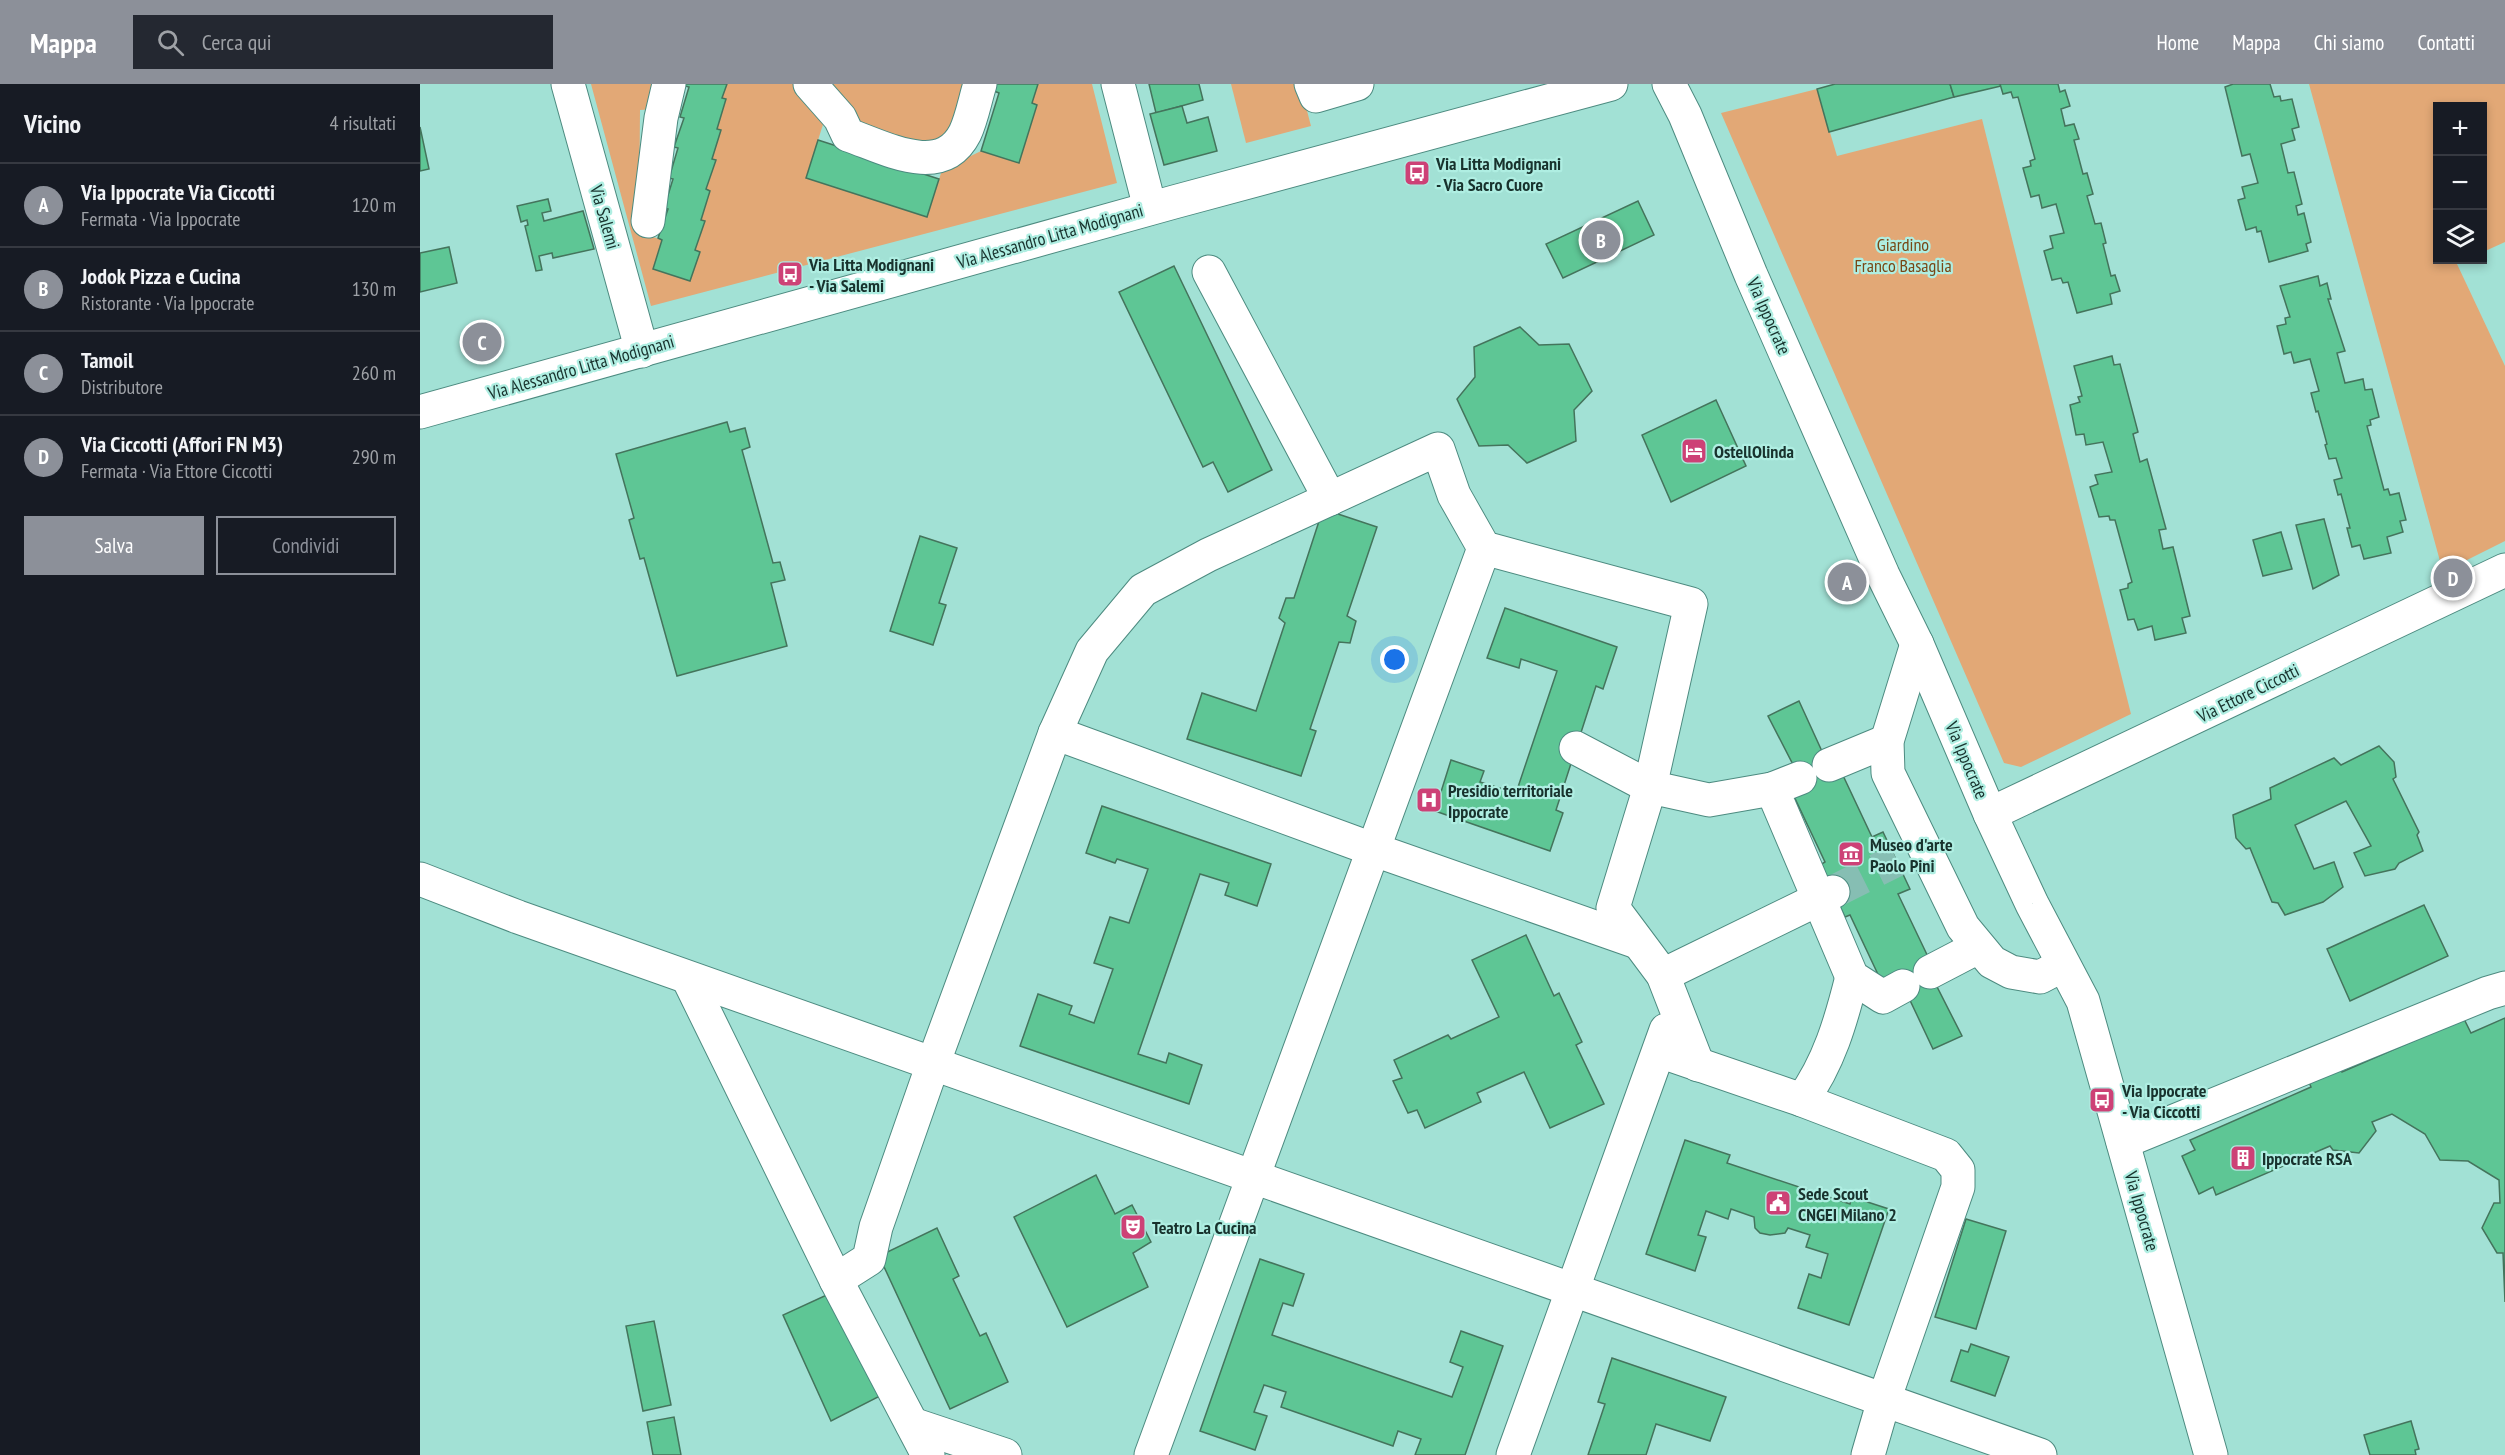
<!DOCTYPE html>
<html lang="it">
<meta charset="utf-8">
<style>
body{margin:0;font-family:"PT Sans Narrow",sans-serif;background:#242831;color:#f1f3f6}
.controls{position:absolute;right:18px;top:18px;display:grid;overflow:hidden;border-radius:0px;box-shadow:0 3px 9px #0003}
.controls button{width:54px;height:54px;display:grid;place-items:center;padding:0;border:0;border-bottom:2px solid #363941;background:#171b24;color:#f1f3f6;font:30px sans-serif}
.you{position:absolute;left:975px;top:576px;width:21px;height:21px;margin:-15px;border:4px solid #fff;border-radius:50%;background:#1a73e8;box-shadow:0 0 0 9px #1a73e833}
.badge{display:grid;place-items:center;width:39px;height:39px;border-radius:50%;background:#8c9099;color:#fff;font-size:20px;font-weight:700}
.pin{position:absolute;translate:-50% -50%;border:3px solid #fff;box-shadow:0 2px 6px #0006}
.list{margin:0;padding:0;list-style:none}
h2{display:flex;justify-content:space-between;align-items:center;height:78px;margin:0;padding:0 24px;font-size:26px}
h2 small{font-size:20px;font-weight:400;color:#9ea1a6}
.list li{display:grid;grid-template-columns:39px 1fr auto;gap:18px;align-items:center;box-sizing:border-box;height:84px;padding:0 24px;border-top:2px solid #363941}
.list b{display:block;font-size:22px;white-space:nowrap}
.list p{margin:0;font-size:20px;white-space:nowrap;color:#9ea1a6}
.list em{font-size:20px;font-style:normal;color:#9ea1a6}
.actions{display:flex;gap:12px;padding:18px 24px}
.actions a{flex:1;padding:14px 0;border:2px solid #8c9099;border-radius:0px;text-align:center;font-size:21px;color:#8c9099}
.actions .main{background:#8c9099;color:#fff}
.icon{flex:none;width:33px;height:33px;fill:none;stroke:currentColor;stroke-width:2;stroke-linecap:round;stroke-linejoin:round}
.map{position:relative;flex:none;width:2085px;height:1371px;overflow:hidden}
header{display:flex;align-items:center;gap:36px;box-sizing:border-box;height:84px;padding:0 30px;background:#8c9099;color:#fff}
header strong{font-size:28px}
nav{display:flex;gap:33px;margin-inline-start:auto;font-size:21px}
.search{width:420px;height:54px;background:#242831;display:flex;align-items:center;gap:15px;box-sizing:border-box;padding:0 21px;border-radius:0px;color:#9ea1a6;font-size:22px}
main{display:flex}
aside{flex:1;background:#171b24}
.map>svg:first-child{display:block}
</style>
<header>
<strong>Mappa</strong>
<div class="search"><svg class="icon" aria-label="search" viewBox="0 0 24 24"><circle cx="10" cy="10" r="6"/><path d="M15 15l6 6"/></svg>Cerca qui</div>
<nav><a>Home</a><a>Mappa</a><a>Chi siamo</a><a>Contatti</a></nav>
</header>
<main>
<aside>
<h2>Vicino<small>4 risultati</small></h2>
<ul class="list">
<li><span class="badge">A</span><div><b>Via Ippocrate Via Ciccotti</b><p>Fermata · Via Ippocrate</p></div><em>120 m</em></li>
<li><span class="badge">B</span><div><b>Jodok Pizza e Cucina</b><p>Ristorante · Via Ippocrate</p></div><em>130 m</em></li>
<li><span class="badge">C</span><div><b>Tamoil</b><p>Distributore</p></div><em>260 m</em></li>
<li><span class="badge">D</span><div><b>Via Ciccotti (Affori FN M3)</b><p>Fermata · Via Ettore Ciccotti</p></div><em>290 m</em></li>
</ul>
<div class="actions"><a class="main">Salva</a><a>Condividi</a></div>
</aside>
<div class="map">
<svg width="2085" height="1371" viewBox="0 0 2085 1371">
<rect width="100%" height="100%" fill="#a2e1d5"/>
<g fill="#e2a876">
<path d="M 171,0 L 237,0 L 235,25 L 220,26 L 219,148 L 242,156 L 233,185 L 270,197 L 279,168 L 275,166 L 285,138 L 281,136 L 290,107 L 286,105 L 296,77 L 292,75 L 301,46 L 297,45 L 306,15 L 302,14 L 307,0 L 377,0 L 406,31 L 386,94 L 507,133 L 522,86 L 561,67 L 599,78 L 617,21 L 612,19 L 618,0 L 672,0 L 697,99 L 231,222 Z"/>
<path d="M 404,0 L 548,0 L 531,50 L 507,62 L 444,41 Z"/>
<path d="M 811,0 L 880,0 L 891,42 L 826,59 Z"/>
<path d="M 1889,0 L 2085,0 L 2085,158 L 2063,168 L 2062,22 L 2018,22 L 2018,176 L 2046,176 L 2037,180 L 2085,282 L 2085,457 L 2023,488 Z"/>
<path d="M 1397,5 L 1417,72 L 1562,35 L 1711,630 L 1601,683 L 1584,679 L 1301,29 Z"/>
</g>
<g fill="#5ec695" stroke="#44745c" stroke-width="1.5">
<path d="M 265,0 L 307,0 L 302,14 L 306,15 L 297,45 L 301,46 L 292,75 L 296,76 L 286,105 L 290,107 L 281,136 L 285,137 L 275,166 L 280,168 L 270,197 L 233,185 L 242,156 L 238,154 L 248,125 L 244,124 L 253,95 L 249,94 L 258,64 L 254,63 L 264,34 L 260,33 L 269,3 L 265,2 Z"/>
<path d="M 576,0 L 618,0 L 612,19 L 617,21 L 599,79 L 561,67 L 579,9 L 574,7 Z"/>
<path d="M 729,0 L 779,0 L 783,16 L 736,29 Z"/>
<path d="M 1415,0 L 1530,0 L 1534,13 L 1409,48 L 1397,5 Z"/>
<path d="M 1530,0 L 1580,0 L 1581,2 L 1534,13 Z"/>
<path d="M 1580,0 L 1638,0 L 1640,8 L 1645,6 L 1650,22 L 1641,25 L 1645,42 L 1654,40 L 1659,55 L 1654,56 L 1663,90 L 1667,89 L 1673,110 L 1667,112 L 1675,140 L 1681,139 L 1686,159 L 1683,160 L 1691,192 L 1695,191 L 1700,207 L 1690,210 L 1692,220 L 1657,229 L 1648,198 L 1643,199 L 1641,194 L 1632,196 L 1624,167 L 1633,164 L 1630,152 L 1644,149 L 1636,120 L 1622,124 L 1619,111 L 1611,113 L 1603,84 L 1611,82 L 1610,77 L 1615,75 L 1598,13 L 1593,14 L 1591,8 L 1583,10 Z"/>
<path d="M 1813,0 L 1850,0 L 1854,13 L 1860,12 L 1861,17 L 1872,15 L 1879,43 L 1872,45 L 1875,56 L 1861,60 L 1868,89 L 1874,88 L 1882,120 L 1876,122 L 1878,131 L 1884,129 L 1891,158 L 1886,160 L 1888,167 L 1849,178 L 1841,147 L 1837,148 L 1836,143 L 1826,146 L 1818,116 L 1825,114 L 1822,103 L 1838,99 L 1830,70 L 1822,72 L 1805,3 Z"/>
<path d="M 762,22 L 767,39 L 788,33 L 797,67 L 744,81 L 730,30 Z"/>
<path d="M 0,43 L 9,85 L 0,87 Z"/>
<path d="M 398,56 L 519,95 L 507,133 L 386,94 Z"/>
<path d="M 128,115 L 131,127 L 122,129 L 124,137 L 163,127 L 174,165 L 133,174 L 132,169 L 119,172 L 122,186 L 116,187 L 105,142 L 108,141 L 107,136 L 101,138 L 97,122 Z"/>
<path d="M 1218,117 L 1234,151 L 1143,194 L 1126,160 Z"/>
<path d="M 29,163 L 37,199 L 0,208 L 0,169 Z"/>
<path d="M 754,182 L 852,386 L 808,408 L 793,378 L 783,383 L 699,208 Z"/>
<path d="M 1898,192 L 1900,202 L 1907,199 L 1911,215 L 1908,215 L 1925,267 L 1917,269 L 1925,299 L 1943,295 L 1945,306 L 1952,305 L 1959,333 L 1950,336 L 1951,341 L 1947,342 L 1964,406 L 1968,405 L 1970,411 L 1979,409 L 1986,436 L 1980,437 L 1983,448 L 1967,453 L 1971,469 L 1944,475 L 1940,461 L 1932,463 L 1927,444 L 1930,444 L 1921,410 L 1918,411 L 1914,396 L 1922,394 L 1916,374 L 1909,375 L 1905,361 L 1907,360 L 1898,327 L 1896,328 L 1891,309 L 1899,307 L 1890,275 L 1874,279 L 1871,268 L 1864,270 L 1857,242 L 1866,240 L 1865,234 L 1870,233 L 1860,202 Z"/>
<path d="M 1100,243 L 1119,261 L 1149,260 L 1172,307 L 1154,326 L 1156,357 L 1107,379 L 1088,361 L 1059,362 L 1037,315 L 1055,293 L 1054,263 Z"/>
<path d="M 1692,272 L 1694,281 L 1700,280 L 1718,348 L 1713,350 L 1720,378 L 1727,375 L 1746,445 L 1739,446 L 1743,465 L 1753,463 L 1770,532 L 1762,534 L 1766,549 L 1735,556 L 1732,542 L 1718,546 L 1714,535 L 1708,536 L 1700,506 L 1708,504 L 1708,500 L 1712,498 L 1695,436 L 1690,436 L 1689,432 L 1679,433 L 1670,403 L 1678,400 L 1675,391 L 1692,388 L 1683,358 L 1666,361 L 1664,350 L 1656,351 L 1650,321 L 1660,318 L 1658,313 L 1662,312 L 1654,282 Z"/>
<path d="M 1296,316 L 1326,382 L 1251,418 L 1222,351 Z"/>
<path d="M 307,338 L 310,348 L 325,344 L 330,363 L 322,366 L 353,479 L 360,478 L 365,496 L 351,499 L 367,562 L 257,592 L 224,474 L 220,475 L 209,436 L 214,434 L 196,370 Z"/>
<path d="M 903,425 L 957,443 L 927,532 L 936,537 L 930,559 L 919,558 L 890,645 L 896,647 L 881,692 L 767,655 L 782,609 L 836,627 L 865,539 L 859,534 L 866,514 L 874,514 Z"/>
<path d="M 1904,435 L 1919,491 L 1893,505 L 1876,441 Z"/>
<path d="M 1861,448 L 1872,485 L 1843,492 L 1833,456 Z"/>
<path d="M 500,452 L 537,464 L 519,519 L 526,521 L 513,561 L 470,547 Z"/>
<path d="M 1085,524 L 1197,563 L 1183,605 L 1176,602 L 1136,726 L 1143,729 L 1130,767 L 1015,727 L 1031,676 L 1064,687 L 1060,698 L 1096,709 L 1137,587 L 1101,575 L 1099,584 L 1067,574 Z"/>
<path d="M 1379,617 L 1411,687 L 1419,683 L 1452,753 L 1463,748 L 1490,805 L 1478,810 L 1511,879 L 1506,881 L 1542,952 L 1513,965 L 1479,893 L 1463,901 L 1430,831 L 1425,833 L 1400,781 L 1405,778 L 1371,706 L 1383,700 L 1348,632 Z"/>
<path d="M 1959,662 L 1974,678 L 1976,693 L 1973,695 L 1999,748 L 1997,751 L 2003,767 L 1979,779 L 1975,785 L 1945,792 L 1934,769 L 1951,762 L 1926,717 L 1875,741 L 1894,785 L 1914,778 L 1923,803 L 1903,818 L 1865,831 L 1858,819 L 1852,818 L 1830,764 L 1826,765 L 1816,754 L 1813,731 L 1851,715 L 1850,704 L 1914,674 L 1921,681 Z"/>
<path d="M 682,722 L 851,780 L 837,822 L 805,811 L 809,799 L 780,790 L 718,970 L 746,979 L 749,969 L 782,981 L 769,1020 L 600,962 L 618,910 L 652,922 L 649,930 L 674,939 L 693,885 L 674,879 L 690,833 L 709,839 L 728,785 L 697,775 L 695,779 L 666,769 Z"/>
<path d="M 2004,821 L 2028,872 L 1930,917 L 1907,865 Z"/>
<path d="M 1106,851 L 1134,912 L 1139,909 L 1162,958 L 1156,961 L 1184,1020 L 1130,1044 L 1104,988 L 1057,1009 L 1061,1018 L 1005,1044 L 997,1026 L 988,1029 L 973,997 L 982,994 L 974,976 L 1028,951 L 1031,955 L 1079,933 L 1052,876 Z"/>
<path d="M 2085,934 L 2085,1218 L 2083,1169 L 2077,1169 L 2062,1144 L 2074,1119 L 2080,1119 L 2079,1096 L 2048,1077 L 2020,1076 L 2005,1050 L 1972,1030 L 1952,1038 L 1956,1047 L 1939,1069 L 1913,1066 L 1910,1062 L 1796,1111 L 1793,1103 L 1779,1110 L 1762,1072 L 1775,1066 L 1770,1056 L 1891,1003 L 1886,990 L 1917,976 L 1922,988 L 2044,935 L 2051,949 Z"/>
<path d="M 1265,1056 L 1310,1071 L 1307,1079 L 1430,1120 L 1432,1113 L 1469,1125 L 1429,1241 L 1378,1224 L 1389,1190 L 1401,1194 L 1408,1170 L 1386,1163 L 1390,1151 L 1368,1144 L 1365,1149 L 1350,1151 L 1340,1149 L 1335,1144 L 1334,1133 L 1311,1125 L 1308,1135 L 1286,1127 L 1278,1151 L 1286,1153 L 1275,1187 L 1226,1170 Z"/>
<path d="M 676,1091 L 695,1130 L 712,1121 L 731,1158 L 713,1169 L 728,1203 L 647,1243 L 594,1133 Z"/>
<path d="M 1546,1135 L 1586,1147 L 1556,1245 L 1515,1233 Z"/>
<path d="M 517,1144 L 539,1192 L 533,1195 L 560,1252 L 566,1249 L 588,1298 L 530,1325 L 459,1172 Z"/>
<path d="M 840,1175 L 884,1190 L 873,1222 L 863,1219 L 852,1251 L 1032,1313 L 1043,1283 L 1030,1278 L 1041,1247 L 1083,1262 L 1045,1371 L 995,1371 L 1001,1355 L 978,1347 L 973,1362 L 861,1323 L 866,1308 L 844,1301 L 834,1328 L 847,1332 L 835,1366 L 780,1347 Z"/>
<path d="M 411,1209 L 460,1312 L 411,1337 L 363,1231 Z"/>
<path d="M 234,1237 L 251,1321 L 223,1327 L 206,1242 Z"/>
<path d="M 1551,1260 L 1589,1273 L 1575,1312 L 1531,1297 L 1541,1266 L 1548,1268 Z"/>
<path d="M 1192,1274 L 1306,1313 L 1290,1357 L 1236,1340 L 1226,1371 L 1168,1371 L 1185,1320 L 1178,1318 Z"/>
<path d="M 254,1333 L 261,1371 L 233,1371 L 227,1338 Z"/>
<path d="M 1991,1337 L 1999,1365 L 1995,1366 L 1996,1371 L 1950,1371 L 1944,1351 Z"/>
</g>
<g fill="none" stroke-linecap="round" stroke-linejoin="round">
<path stroke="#86beb3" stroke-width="33" stroke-dasharray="33 16" stroke-linecap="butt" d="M 1413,808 L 1477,776"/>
<g stroke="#4d8b80" stroke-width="35">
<g id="minor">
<path d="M 148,0 L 222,267"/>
<path d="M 390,0 L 420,34 L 428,51 C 464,63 521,96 545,49 C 552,34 555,16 560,0"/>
<path d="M 698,0 L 730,124"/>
<path d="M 891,0 L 896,12 L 937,0"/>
<path d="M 1249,0 L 1265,31 L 1331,191 L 1463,491 L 1497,560 L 1570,730 L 1612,820 L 1663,917 L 1791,1371"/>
<path d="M 228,137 L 241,34 L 249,0"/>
<path d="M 789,188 L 910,415"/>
<path d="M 0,328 L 754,118 L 1191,0"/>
<path d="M 1497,560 L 1467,657 L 1468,689 L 1543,843 L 1572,878 L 1591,888 L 1620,893 L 1643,881"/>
<path d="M 635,649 L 952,765 L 1217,858"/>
<path d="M 1156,664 L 1230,703 L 1289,716 L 1352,705"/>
<path d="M 1409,681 L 1467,657"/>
<path d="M 1380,694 L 1352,705 L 1432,893 L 1463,913 L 1483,902"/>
<path d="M 1570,730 L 2085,486"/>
<path d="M 0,795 L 98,833 L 1620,1371"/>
<path d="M 1510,888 L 1558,863"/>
<path d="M 1243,891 L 1413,808"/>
<path d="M 268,894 L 416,1196 L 508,1371"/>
<path d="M 1239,967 L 1382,1016 L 1526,1071 L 1538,1086 L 1538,1103 L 1464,1316 L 1448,1371"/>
<path d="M 1382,1016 C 1409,979 1421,937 1432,893"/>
<path d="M 1703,1058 L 2068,909 L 2085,904"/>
<path d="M 416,1196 L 449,1175 L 456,1143 L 513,980 L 635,649 L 672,567 L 723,506 L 788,471 L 1018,365 L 1034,411 L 1064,464 L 1271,520 L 1230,703 L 1193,824 L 1243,891 L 1278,981"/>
<path d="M 492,1340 L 585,1371"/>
<path d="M 731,1371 L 1064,464"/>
<path d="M 1093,1371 L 1246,946"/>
</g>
</g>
<use href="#minor" stroke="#fff" stroke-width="33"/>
</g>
<defs>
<g id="bus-square" transform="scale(1.35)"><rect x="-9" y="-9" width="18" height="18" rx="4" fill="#cd4176" stroke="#afeee2"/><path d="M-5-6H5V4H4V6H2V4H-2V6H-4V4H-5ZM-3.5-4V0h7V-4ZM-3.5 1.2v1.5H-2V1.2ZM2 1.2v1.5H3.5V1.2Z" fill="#fff"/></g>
<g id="hotel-square" transform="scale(1.35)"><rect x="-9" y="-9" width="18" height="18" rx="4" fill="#cd4176" stroke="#afeee2"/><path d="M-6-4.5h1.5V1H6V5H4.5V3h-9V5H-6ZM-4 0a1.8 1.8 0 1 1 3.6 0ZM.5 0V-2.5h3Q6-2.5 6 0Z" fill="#fff"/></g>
<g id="hospital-square" transform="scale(1.35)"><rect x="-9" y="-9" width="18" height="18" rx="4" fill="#cd4176" stroke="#afeee2"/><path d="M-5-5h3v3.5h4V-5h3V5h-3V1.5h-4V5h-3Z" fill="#fff"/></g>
<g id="museum-square" transform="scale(1.35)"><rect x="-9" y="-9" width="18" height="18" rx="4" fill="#cd4176" stroke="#afeee2"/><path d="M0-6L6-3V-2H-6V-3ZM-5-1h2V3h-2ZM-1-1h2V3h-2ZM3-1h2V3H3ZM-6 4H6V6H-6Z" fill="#fff"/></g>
<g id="building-square" transform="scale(1.35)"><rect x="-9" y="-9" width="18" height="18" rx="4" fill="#cd4176" stroke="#afeee2"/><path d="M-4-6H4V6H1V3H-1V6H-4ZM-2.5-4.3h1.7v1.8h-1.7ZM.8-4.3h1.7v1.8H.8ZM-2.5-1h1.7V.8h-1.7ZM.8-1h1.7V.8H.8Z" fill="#fff"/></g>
<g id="civic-square" transform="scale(1.35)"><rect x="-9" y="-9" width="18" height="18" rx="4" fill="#cd4176" stroke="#afeee2"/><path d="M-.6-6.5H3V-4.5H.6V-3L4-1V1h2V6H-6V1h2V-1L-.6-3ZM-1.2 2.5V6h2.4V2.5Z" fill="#fff"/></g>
<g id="theatre-square" transform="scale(1.35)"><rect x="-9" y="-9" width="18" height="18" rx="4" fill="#cd4176" stroke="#afeee2"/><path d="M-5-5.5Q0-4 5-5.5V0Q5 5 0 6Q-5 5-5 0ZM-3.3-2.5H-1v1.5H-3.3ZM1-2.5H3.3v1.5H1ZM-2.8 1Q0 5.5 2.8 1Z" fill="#fff"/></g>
</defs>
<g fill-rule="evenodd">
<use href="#bus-square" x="997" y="89"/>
<use href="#bus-square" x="370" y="190"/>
<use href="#hotel-square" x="1274" y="367"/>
<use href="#hospital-square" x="1009" y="716"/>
<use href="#museum-square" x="1431" y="770"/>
<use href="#bus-square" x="1682" y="1016"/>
<use href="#building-square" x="1823" y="1074"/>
<use href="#civic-square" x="1358" y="1119"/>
<use href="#theatre-square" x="713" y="1143"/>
</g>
<g text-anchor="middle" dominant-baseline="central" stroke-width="4.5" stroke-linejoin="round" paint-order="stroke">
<g font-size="18" font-weight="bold" fill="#18322d" stroke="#afeee2" text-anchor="start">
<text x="1016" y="79">Via Litta Modignani<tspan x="1016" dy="21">- Via Sacro Cuore</tspan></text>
<text x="389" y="180">Via Litta Modignani<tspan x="389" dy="21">- Via Salemi</tspan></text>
<text x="1294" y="367">OstellOlinda</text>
<text x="1028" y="706">Presidio territoriale<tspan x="1028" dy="21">Ippocrate</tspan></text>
<text x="1450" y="760">Museo d'arte<tspan x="1450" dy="21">Paolo Pini</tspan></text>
<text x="1702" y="1006">Via Ippocrate<tspan x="1702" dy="21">- Via Ciccotti</tspan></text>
<text x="1842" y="1074">Ippocrate RSA</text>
<text x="1378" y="1109">Sede Scout<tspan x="1378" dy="21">CNGEI Milano 2</tspan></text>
<text x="732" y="1143">Teatro La Cucina</text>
</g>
<g font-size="18" fill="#18322d" stroke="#afeee2">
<text transform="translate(185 133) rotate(74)">Via Salemi</text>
<text transform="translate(630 152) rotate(-16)">Via Alessandro Litta Modignani</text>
<text transform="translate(1349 232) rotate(66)">Via Ippocrate</text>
<text transform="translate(161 283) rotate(-16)">Via Alessandro Litta Modignani</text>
<text transform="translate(1828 609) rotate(-26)">Via Ettore Ciccotti</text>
<text transform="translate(1547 676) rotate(67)">Via Ippocrate</text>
<text transform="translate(1722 1127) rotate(74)">Via Ippocrate</text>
</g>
<g font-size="18" fill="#784715" stroke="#afeee2">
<text x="1483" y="160">Giardino<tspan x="1483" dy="21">Franco Basaglia</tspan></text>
</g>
</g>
</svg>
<div class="controls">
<button>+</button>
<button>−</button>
<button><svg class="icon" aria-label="layers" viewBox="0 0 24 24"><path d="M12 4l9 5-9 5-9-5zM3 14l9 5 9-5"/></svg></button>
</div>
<div class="you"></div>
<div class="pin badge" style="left:1427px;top:498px">A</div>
<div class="pin badge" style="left:1181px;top:156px">B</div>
<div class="pin badge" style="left:62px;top:258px">C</div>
<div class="pin badge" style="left:2033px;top:494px">D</div>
</div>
</main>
